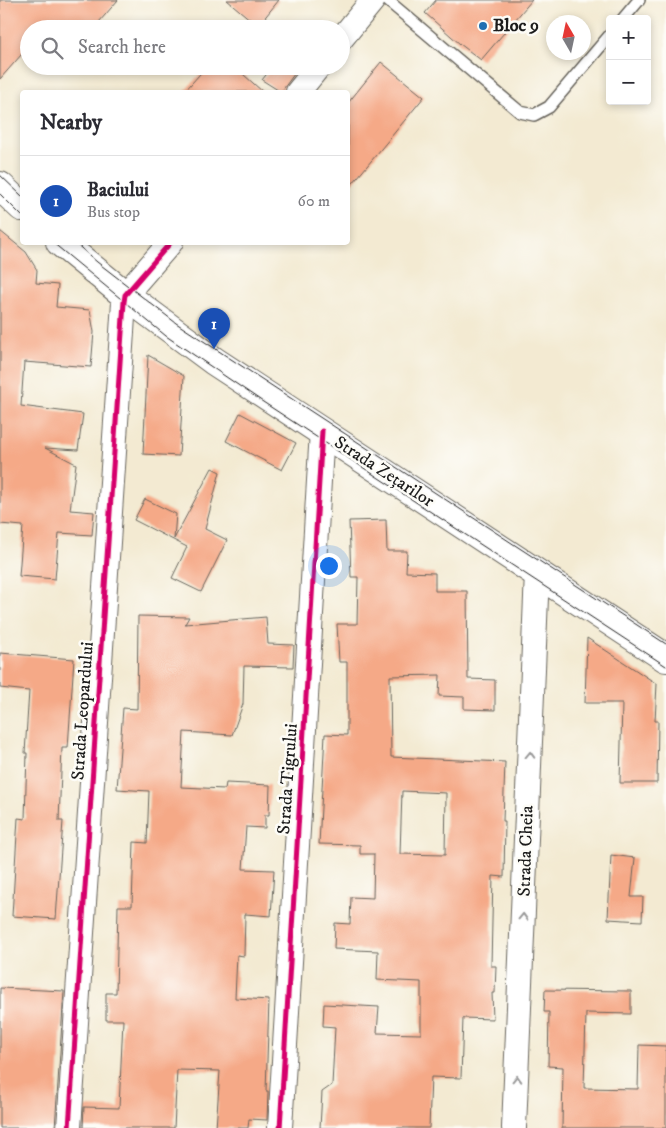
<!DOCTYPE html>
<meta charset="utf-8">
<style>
body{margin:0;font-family:"IM FELL DW Pica",serif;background:#f2f2f3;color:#2b2b33}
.controls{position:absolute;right:15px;top:15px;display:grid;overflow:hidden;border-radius:5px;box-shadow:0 2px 8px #0003}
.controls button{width:45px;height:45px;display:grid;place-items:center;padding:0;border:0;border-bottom:1px solid #e1e1e2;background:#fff;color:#2b2b33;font:25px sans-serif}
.compass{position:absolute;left:546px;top:15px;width:45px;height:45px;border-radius:50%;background:#fff;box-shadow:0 2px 8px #0003;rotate:351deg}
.you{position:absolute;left:328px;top:565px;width:18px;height:18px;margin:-12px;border:4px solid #fff;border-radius:50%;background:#1a73e8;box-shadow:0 0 0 8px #1a73e833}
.badge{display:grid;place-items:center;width:32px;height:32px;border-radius:50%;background:#0f766e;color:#fff;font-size:16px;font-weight:700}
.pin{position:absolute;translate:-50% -41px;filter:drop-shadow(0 1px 2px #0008)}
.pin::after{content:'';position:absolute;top:26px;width:18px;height:15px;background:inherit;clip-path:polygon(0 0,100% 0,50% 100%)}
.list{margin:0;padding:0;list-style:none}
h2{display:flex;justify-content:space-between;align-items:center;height:65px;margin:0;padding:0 20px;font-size:21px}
h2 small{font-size:16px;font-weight:400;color:#7c7c81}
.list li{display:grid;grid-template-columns:32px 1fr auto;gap:15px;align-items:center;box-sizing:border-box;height:90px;padding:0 20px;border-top:1px solid #e1e1e2}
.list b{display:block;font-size:19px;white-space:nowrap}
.list p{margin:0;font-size:16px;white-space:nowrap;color:#7c7c81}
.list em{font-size:16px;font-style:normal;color:#7c7c81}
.icon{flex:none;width:28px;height:28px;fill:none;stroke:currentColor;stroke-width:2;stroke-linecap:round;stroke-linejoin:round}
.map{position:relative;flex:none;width:666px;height:1128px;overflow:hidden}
.search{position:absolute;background:#fff;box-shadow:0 2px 8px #0003;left:20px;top:20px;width:330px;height:55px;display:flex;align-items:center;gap:12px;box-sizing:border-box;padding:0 18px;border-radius:28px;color:#7c7c81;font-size:19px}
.panel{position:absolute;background:#fff;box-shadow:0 2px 8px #0003;left:20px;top:90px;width:330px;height:155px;border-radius:5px}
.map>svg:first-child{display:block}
</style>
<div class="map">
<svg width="666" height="1128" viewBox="0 0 666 1128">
<rect width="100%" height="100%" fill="#fdfcf7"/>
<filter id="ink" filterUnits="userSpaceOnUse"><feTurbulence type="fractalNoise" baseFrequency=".02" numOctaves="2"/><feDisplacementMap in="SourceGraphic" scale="10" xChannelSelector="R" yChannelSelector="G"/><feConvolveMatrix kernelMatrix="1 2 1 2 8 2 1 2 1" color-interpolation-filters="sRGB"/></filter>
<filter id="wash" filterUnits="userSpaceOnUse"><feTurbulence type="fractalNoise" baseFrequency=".0096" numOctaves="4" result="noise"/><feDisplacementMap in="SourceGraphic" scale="20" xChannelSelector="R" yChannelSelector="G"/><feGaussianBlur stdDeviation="1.12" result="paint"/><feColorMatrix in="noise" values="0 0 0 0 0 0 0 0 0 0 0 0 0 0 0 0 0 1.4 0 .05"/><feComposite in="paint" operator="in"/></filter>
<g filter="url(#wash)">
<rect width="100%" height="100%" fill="#f3ead2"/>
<g id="blocks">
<g fill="#f5a987" fill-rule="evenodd">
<path d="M 0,0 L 118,0 L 93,29 L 29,29 L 29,46 L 0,79 Z"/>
<path d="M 227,0 L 279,0 L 258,26 Z"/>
<path d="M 436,0 L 532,0 L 481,60 L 460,44 L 425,13 Z"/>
<path d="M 381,62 L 424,97 L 348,189 L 348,103 Z"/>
<path d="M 207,66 L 234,66 L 263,92 L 184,92 Z"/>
<path d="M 273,66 L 300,66 L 281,92 L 262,80 Z"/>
<path d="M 0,231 L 26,252 L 37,270 L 36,283 L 58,285 L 56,307 L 90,310 L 94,332 L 91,367 L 24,362 L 21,406 L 83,414 L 78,450 L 45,448 L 76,464 L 70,510 L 94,512 L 92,535 L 59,533 L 55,579 L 19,576 L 23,526 L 0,524 Z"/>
<path d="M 148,355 L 184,376 L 179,456 L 143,454 Z"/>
<path d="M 240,413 L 296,443 L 282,470 L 226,441 Z"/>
<path d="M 212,468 L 220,472 L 205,529 L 227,540 L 201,592 L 172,578 L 187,547 L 134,520 L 145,499 L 176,514 L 174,539 Z"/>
<path d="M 386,520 L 387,551 L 407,551 L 406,572 L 435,573 L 435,591 L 467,591 L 468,679 L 495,680 L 495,710 L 464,709 L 464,697 L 439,696 L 440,675 L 390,676 L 391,757 L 505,762 L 503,821 L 505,821 L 504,877 L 493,876 L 491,966 L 496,966 L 495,993 L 492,993 L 493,1019 L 463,1018 L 461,1078 L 431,1077 L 429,1128 L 320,1128 L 322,1092 L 332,1085 L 335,1027 L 323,1026 L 324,1004 L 379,1007 L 377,1033 L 421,1034 L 421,982 L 377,980 L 378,951 L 334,949 L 335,923 L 350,924 L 351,897 L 373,898 L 374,854 L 360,854 L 360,845 L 319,844 L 325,734 L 347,735 L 347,662 L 339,662 L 337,624 L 357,624 L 358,577 L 351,577 L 349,521 ZM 402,791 L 446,793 L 445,855 L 400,854 Z"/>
<path d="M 138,616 L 189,617 L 185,624 L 266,617 L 268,644 L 294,645 L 293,667 L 244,666 L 243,704 L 232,735 L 184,732 L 181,787 L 225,789 L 226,783 L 270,785 L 269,815 L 265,815 L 265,828 L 246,827 L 243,869 L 274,870 L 271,916 L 245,914 L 244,956 L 237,955 L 235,998 L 269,1000 L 266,1091 L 268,1091 L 267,1120 L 249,1119 L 248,1128 L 216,1128 L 220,1071 L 177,1070 L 174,1128 L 83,1128 L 84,1107 L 119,1108 L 123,1020 L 106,1020 L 106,993 L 116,993 L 118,906 L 132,906 L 134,842 L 147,843 L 149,791 L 117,789 L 123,708 L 137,709 Z"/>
<path d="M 587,638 L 657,684 L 655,721 L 658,721 L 657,783 L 620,783 L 622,703 L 585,703 Z"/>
<path d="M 0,653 L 74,659 L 68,748 L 62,748 L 59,821 L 63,821 L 56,919 L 12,916 L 18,818 L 25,819 L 27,753 L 25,753 L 29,691 L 0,688 Z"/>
<path d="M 611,855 L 635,858 L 631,897 L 643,897 L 642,921 L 608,919 Z"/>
<path d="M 0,988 L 64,991 L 55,1128 L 0,1128 Z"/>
<path d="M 545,990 L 631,991 L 631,1014 L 586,1013 L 584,1088 L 638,1089 L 639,1045 L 666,1046 L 666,1128 L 562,1128 L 563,1067 L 548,1066 L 549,1012 L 544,1012 Z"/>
</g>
</g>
</g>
<g filter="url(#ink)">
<use href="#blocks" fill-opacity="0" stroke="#67645c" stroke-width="1"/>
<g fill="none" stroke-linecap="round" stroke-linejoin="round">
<g stroke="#67645c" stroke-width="14">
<g id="service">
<path d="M 387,0 L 520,112 L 534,115 L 549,107 L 610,35"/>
<path d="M 623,19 L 639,0"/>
</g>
</g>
<g stroke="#67645c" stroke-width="26">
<g id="minor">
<path d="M 341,39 L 373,0"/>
<path d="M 298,92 L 319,66"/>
<path d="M 69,1128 L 124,302 L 125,295 L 171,242"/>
<path d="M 280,1128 L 322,431"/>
<path d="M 514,1128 L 537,573"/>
</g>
</g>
<g stroke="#67645c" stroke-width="30">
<g id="secondary">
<path d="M 0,186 L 22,207"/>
<path d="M 60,242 L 125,295 L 214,361 L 666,658"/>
</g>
</g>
<use href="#service" stroke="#fff" stroke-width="11"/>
<use href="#minor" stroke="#fff" stroke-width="24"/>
<use href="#secondary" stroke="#fff" stroke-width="28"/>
<g stroke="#1c1c1c" stroke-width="1">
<path d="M 0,175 L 22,196"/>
<path d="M 0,194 L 22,216"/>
<path d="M 52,242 L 166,336 L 263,402 L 666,666"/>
<path d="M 74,242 L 97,262 L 176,323 L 666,644"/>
</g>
<g stroke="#fdfcf7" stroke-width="8">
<g id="cycleway">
<path d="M 69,1128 L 124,302 L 125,295 L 171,242"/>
<path d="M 280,1128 L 322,431"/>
</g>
</g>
<use href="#cycleway" stroke="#d6006c" stroke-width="5"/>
</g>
<defs><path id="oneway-chevron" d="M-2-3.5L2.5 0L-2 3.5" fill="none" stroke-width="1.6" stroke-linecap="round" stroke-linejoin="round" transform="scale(1.25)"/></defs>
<g stroke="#999">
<use href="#oneway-chevron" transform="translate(530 755) rotate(-88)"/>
<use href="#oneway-chevron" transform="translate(523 917) rotate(-88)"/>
<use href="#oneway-chevron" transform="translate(517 1079) rotate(-88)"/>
</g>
</g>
<circle fill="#1f6fb2" stroke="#fdfcf7" stroke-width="2" cx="483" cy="26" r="5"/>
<g text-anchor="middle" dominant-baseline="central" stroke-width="5" stroke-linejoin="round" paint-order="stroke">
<g font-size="18" font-weight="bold" fill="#1c1c1c" stroke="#fdfcf7" text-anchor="start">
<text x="493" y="26">Bloc 9</text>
</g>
<g font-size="18" fill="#1c1c1c" stroke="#fdfcf7">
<text transform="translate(384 472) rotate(33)">Strada Zețarilor</text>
<text transform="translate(83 711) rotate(-86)">Strada Leopardului</text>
<text transform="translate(288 779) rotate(-86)">Strada Tigrului</text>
<text transform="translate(526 851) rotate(-88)">Strada Cheia</text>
</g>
</g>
</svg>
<div class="controls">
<button>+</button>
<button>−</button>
</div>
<svg class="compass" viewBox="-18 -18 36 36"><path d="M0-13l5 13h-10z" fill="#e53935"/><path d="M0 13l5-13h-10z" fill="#7c7c81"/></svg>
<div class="you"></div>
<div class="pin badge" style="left:214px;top:349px;background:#1a4fb4">1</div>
<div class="search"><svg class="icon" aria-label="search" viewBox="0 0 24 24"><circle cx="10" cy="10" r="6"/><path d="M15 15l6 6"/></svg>Search here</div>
<section class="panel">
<h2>Nearby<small></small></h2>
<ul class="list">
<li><span class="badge" style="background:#1a4fb4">1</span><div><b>Baciului</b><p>Bus stop</p></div><em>60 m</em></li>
</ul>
</section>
</div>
